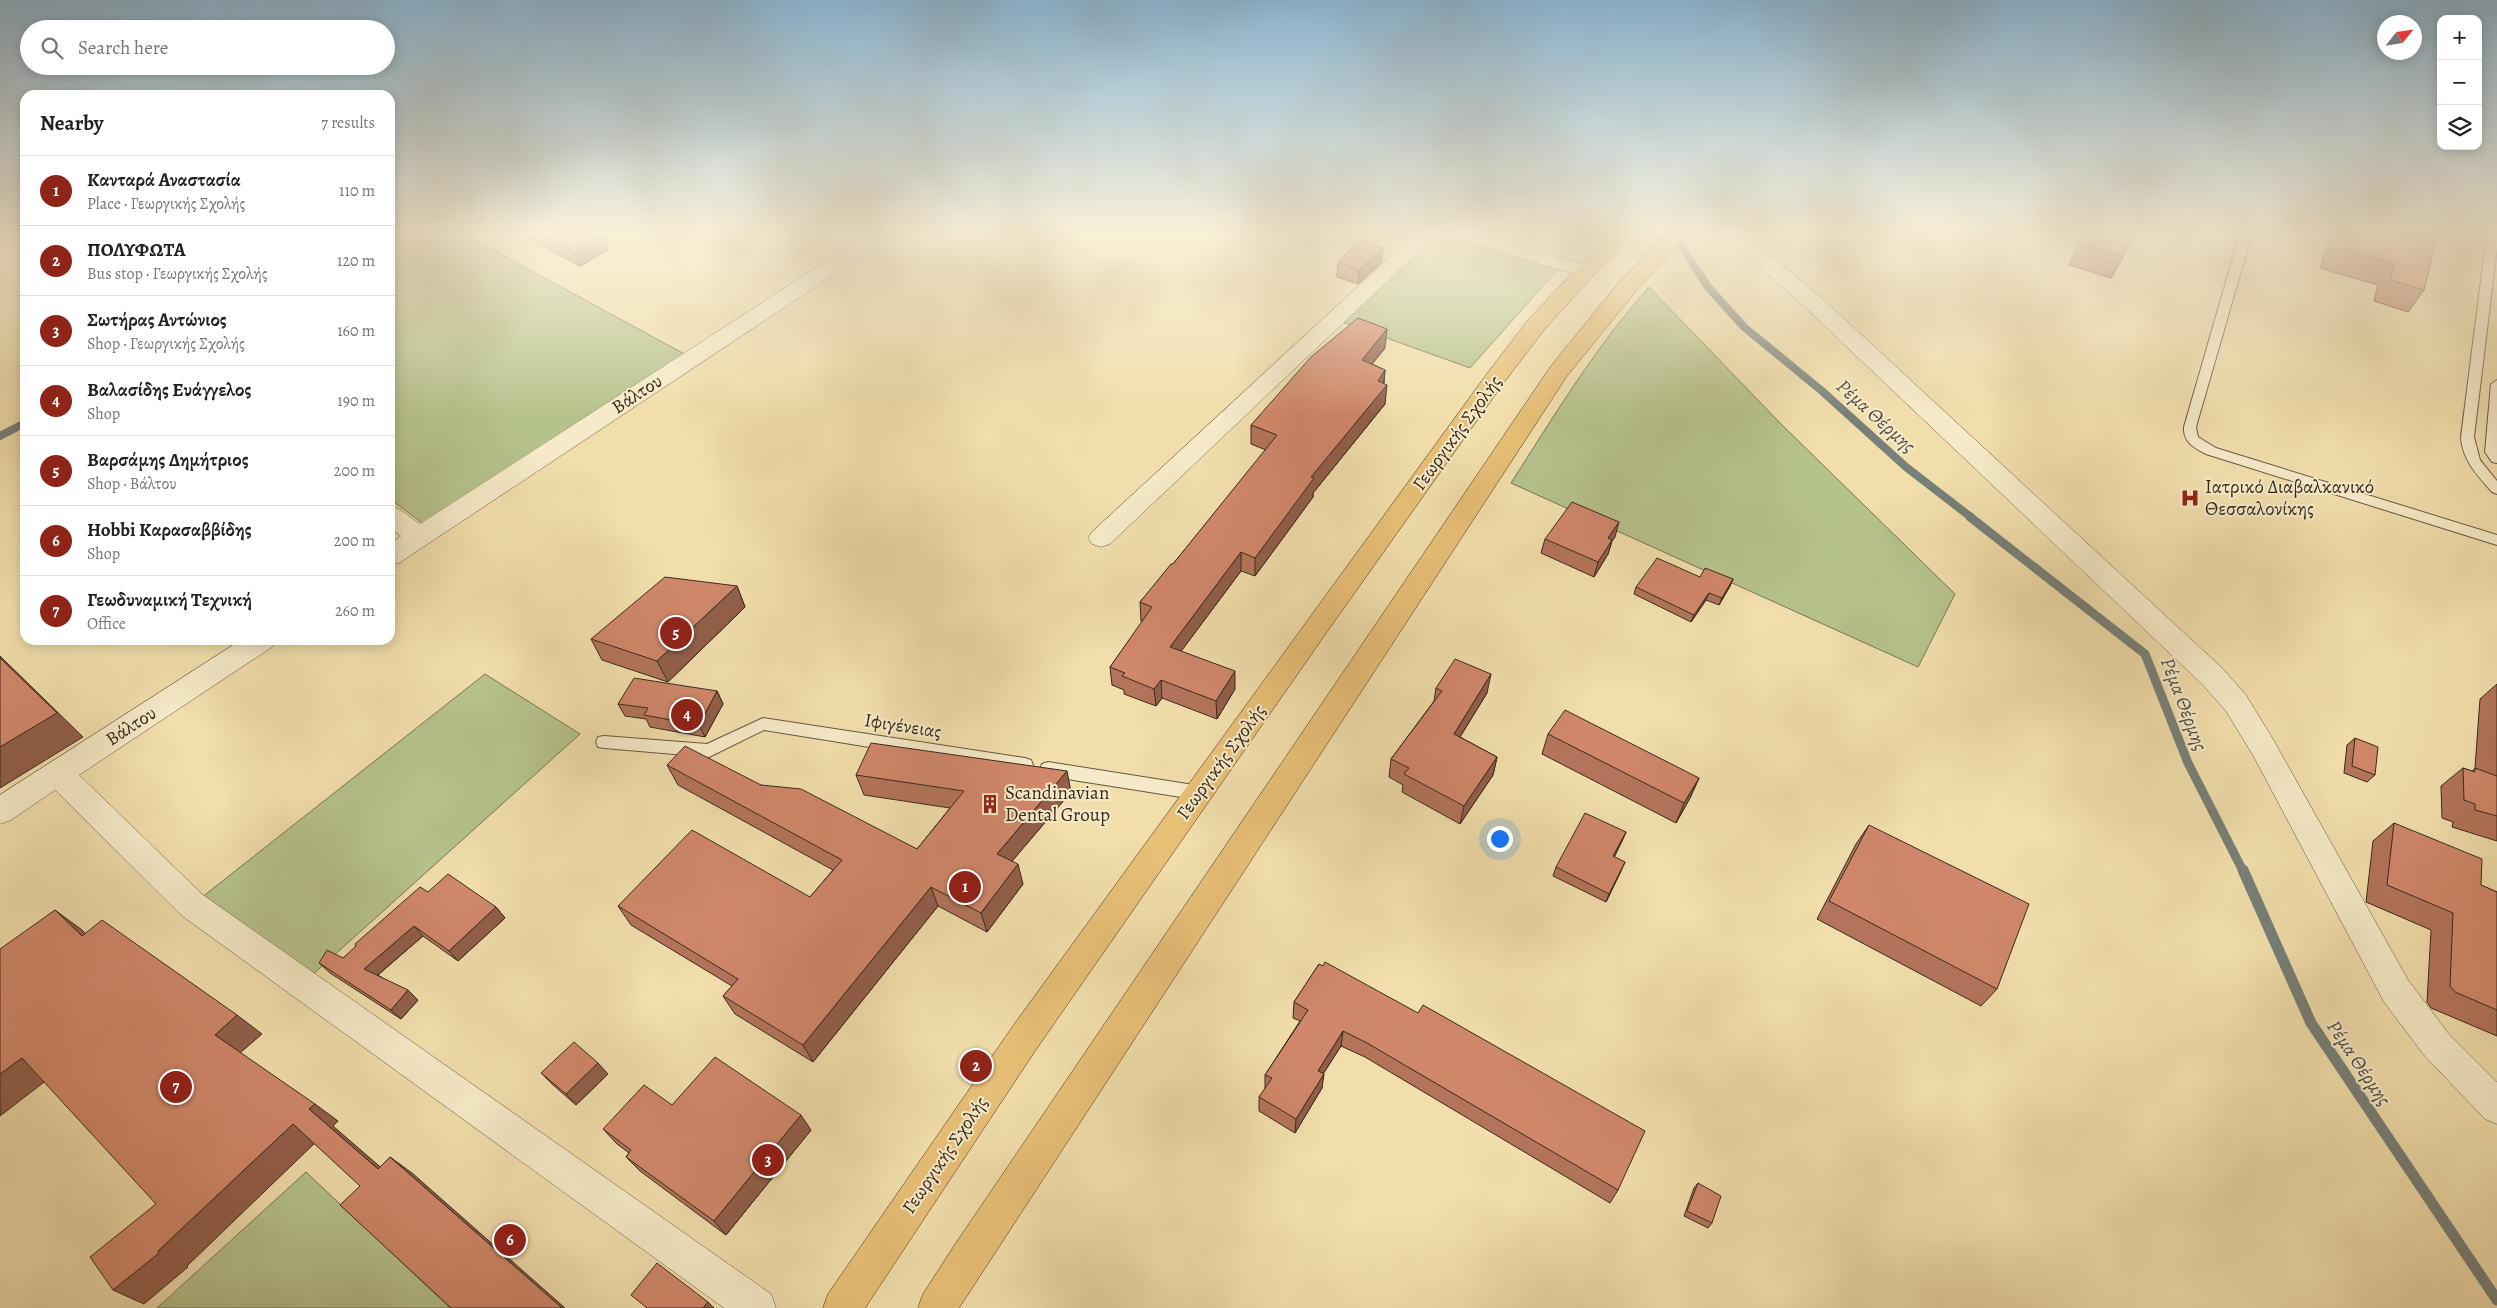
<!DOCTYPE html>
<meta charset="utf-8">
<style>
body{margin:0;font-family:Alegreya,serif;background:#f6f6f6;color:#222}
.controls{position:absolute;right:15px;top:15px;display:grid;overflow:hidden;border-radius:10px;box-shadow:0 2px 12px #0003}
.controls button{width:45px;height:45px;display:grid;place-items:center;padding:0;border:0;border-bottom:1px solid #e0e0e0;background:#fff;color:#222;font:25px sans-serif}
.compass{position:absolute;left:2377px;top:15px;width:45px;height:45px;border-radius:50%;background:#fff;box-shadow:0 2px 12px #0003;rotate:60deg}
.you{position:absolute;left:1499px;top:838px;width:18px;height:18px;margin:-12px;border:4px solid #fff;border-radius:50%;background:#1a73e8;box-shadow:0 0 0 8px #1a73e833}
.badge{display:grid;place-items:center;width:32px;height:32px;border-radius:50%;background:#8f2418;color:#fff;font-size:16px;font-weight:700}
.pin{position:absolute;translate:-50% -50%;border:2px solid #fff;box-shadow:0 1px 5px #0006}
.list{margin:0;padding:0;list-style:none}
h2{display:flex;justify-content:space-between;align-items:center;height:65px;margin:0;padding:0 20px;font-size:21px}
h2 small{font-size:16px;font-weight:400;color:#767676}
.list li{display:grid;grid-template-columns:32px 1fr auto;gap:15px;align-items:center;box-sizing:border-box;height:70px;padding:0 20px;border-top:1px solid #e0e0e0}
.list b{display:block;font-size:19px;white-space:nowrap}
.list p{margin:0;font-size:16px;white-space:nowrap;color:#767676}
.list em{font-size:16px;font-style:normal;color:#767676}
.icon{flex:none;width:28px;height:28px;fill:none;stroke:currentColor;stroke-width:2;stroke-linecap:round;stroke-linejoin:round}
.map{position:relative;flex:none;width:2497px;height:1308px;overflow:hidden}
.search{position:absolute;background:#fff;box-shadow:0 2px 12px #0003;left:20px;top:20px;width:375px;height:55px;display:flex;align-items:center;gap:12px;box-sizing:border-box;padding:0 18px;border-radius:28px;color:#767676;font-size:19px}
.panel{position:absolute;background:#fff;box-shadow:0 2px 12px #0003;left:20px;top:90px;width:375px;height:555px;border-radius:15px}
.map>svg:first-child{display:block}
</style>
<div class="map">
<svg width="2497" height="1308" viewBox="0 0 2497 1308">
<rect width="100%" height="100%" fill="#f1deab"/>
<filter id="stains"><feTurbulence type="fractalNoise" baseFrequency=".004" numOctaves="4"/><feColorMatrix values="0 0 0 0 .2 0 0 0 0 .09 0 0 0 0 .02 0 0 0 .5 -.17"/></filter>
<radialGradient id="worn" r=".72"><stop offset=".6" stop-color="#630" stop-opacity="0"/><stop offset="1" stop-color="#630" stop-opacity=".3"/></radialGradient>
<g fill="#b6c28c" stroke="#767655">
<path d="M 417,233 L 462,233 L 688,356 L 425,525 L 390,499 L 390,246 Z"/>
<path d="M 1434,233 L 1447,233 L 1559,268 L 1470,368 L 1342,322 Z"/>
<path d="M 1649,287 L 1780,423 L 1955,594 L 1918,667 L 1511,483 C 1554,416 1596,346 1649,287 Z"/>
<path d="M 485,674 L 580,734 L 311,976 L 201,898 Z"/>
<path d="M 306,1172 L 450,1308 L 157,1308 Z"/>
</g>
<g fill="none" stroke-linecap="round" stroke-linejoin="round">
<g stroke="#778079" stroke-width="8">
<path d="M 1657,233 L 1681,246 L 1708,287 L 1744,327 L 1822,391 L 1906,467 L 1972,518"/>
<path d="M 390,241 L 403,233"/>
<path d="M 0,436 L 25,423"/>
</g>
<path stroke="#778079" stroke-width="9" d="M 1970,517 L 2145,654 L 2188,763 L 2243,871"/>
<path stroke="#778079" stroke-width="11" d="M 2243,870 L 2311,1023 L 2497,1300"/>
<g stroke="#665841" stroke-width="2">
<g id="lane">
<path d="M 2240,233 L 2252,233 L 2196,427 L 2198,437 L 2216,448 L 2497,535 L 2497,545 L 2206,454 C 2194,448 2183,442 2184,427 Z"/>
<path d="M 2487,233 L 2497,233 L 2497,247 L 2474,437 L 2480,460 L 2497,481 L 2497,494 L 2492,492 C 2478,476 2462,460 2461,437 Z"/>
<path d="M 2497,380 L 2497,463 L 2492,462 L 2485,452 L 2491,384 Z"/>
<path d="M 763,718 L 1025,758 L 1031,760 L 1033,765 L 1031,770 L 1025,772 L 764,730 L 709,757 L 604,748 L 598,747 L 596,742 L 598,737 L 604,736 L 707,744 Z"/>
<path d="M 1048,762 L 1200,786 L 1206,788 L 1208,793 L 1206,798 L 1200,800 L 1048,776 L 1042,774 L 1040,769 L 1042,764 Z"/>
</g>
</g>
<g stroke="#665841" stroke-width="1">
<g id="street">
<path d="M 870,233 L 894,233 L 891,237 L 429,543 L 399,563 L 390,565 L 390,544 L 401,536 L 390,528 L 390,506 L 399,509 L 420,524 Z"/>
<path d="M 1416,233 L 1438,233 L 1110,544 L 1101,547 L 1092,544 L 1088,538 L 1092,532 Z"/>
<path d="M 1449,233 L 1480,233 L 1592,267 L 1595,271 L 1592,275 L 1585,277 L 1578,275 L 1452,237 Z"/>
<path d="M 1714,233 L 1737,233 L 1770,255 L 1824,300 L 2222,668 L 2246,695 L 2274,741 L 2408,980 L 2448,1033 L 2497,1082 L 2497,1124 L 2485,1119 L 2424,1055 L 2384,1002 L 2254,757 L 2226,711 L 2202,684 L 1808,310 L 1756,263 Z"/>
<path d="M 241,640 L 276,640 L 272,647 L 79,775 L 203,895 L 771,1294 L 776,1308 L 724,1308 L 181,915 L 55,790 L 11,820 L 0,824 L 0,795 Z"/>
</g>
</g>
<g stroke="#372b1e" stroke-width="1">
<g id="primary">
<path d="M 1611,233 L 1632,233 L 1544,330 L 1502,385 L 1324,636 L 1037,1048 L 865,1308 L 823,1308 L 828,1294 L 1013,1026 L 1486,375 L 1528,320 Z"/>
<path d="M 1668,233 L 1689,233 L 1636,291 L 1567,376 L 959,1308 L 918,1308 L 923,1294 L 956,1243 L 1551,366 L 1620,281 Z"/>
</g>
</g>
<use href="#lane" fill="#f6eac8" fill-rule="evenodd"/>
<use href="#street" fill="#f6eac8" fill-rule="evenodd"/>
<use href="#primary" fill="#e8bf76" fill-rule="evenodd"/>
</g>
<g fill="#b3745b" stroke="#372b1e">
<path d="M 523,233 L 599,233 L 609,249 L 580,266 L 525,237 Z"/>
<path d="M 2084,233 L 2134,233 L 2123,257 L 2111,278 L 2069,265 Z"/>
<path d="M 2332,233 L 2432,233 L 2424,290 L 2408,312 L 2374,301 L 2378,285 L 2320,268 Z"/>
<path d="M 1338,262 L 1382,262 L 1358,284 L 1337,277 Z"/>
<path d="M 1385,348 L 1372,364 L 1385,370 L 1384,384 L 1385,404 L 1313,493 L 1313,497 L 1255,576 L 1241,571 L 1181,651 L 1235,689 L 1217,719 L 1162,698 L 1156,706 L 1124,694 L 1124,690 L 1112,685 L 1110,667 L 1143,621 L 1141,621 L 1140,602 L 1173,564 L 1266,450 L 1251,444 L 1251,425 Z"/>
<path d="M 1615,537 L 1612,541 L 1608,554 L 1594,577 L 1541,553 L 1545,539 Z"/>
<path d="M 1700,577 L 1733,579 L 1730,586 L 1719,605 L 1706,600 L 1691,622 L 1634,594 L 1636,587 Z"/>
<path d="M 737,586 L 745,607 L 668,682 L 602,660 L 591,639 Z"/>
<path d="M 2497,684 L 2497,841 L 2452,827 L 2453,822 L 2442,818 L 2441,786 L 2463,768 L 2472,771 L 2475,768 L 2480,699 Z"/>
<path d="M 1436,688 L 1487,693 L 1460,737 L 1497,757 L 1493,775 L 1460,824 L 1402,792 L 1403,785 L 1389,777 L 1391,759 L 1434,701 Z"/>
<path d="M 717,691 L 723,704 L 705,737 L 650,727 L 646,719 L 625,716 L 618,704 Z"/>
<path d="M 1548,734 L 1699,778 L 1690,798 L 1676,823 L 1542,754 Z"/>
<path d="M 2355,738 L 2375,775 L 2367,782 L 2344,773 L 2347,745 Z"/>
<path d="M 667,765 L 761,785 L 917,849 L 950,808 L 864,795 L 856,775 L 1071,792 L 1012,861 L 1023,884 L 987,932 L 938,906 L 813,1062 L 735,1014 L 723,996 L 732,986 L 631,925 L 618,906 L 810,897 L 833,870 L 678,785 Z"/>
<path d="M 2394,823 L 2481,885 L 2497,892 L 2497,1036 L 2431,1008 L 2427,1002 L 2431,930 L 2366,902 L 2373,841 Z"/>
<path d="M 1869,825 L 1997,989 L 1981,1006 L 1817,919 L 1856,844 Z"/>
<path d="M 1626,832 L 1622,841 L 1614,857 L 1621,871 L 1606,902 L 1553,876 L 1556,867 Z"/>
<path d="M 428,892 L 496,907 L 505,918 L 458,961 L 423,936 L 378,975 L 418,1000 L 401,1019 L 330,973 L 319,963 L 343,958 Z"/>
<path d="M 1319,964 L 1618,1190 L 1610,1203 L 1365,1057 L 1341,1046 L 1323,1074 L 1322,1088 L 1295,1133 L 1259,1111 L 1259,1097 L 1265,1089 L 1265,1075 L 1300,1021 L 1293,1018 L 1294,1002 Z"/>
<path d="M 541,1073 L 608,1074 L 576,1105 L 552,1084 Z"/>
<path d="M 603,1129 L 811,1130 L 726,1235 L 640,1171 L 626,1157 L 629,1153 L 617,1144 Z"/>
<path d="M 1698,1183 L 1712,1223 L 1708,1228 L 1684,1216 L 1694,1188 Z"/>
</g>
<g fill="#925e4a" stroke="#372b1e">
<path d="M 604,235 L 609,249 L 580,266 L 574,252 Z"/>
<path d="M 1383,248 L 1382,262 L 1358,284 L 1359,270 Z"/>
<path d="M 1387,329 L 1385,348 L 1360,379 L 1362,360 Z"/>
<path d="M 1385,370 L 1383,388 L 1387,385 L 1385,404 L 1313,493 L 1313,497 L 1255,576 L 1255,558 L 1311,477 Z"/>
<path d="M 1619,522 L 1615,537 L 1612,541 L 1608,554 L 1594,577 L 1598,562 L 1608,538 Z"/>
<path d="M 390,536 L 392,540 L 390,543 Z"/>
<path d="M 1241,552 L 1241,571 L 1171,665 L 1170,647 Z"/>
<path d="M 1733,579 L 1730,586 L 1719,605 L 1722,598 Z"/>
<path d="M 737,586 L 745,607 L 668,682 L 657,661 Z"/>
<path d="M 1709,593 L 1706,600 L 1691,622 L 1694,615 Z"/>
<path d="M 0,656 L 83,737 L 0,788 Z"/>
<path d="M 1235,671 L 1235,689 L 1217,719 L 1216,701 Z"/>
<path d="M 1491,674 L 1487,693 L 1450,753 L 1454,734 Z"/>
<path d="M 1161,680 L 1162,698 L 1156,706 L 1154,689 Z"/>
<path d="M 717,691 L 723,704 L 705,737 L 699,725 Z"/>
<path d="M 1497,757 L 1493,775 L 1460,824 L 1464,806 Z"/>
<path d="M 1067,771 L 1071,792 L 1002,873 L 997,854 Z"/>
<path d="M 1699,778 L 1690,798 L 1676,823 L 1684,803 Z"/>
<path d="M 1626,832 L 1622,841 L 1610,866 L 1613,856 Z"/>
<path d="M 1625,862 L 1621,871 L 1606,902 L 1609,894 Z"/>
<path d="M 1018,864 L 1023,884 L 987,932 L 981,913 Z"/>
<path d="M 931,887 L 938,906 L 813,1062 L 803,1045 Z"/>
<path d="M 496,907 L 505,918 L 458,961 L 449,951 Z"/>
<path d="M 55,910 L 82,930 L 109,956 L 82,936 Z"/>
<path d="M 414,926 L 423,936 L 374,978 L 364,969 Z"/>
<path d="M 408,990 L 418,1000 L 401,1019 L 391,1010 Z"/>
<path d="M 237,1015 L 262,1034 L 240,1053 L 215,1035 Z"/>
<path d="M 1343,1031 L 1341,1046 L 1316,1085 L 1318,1071 Z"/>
<path d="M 22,1058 L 52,1076 L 0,1116 L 0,1074 Z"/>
<path d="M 598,1063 L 608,1074 L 576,1105 L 566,1094 Z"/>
<path d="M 1324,1074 L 1322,1088 L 1295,1133 L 1296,1119 Z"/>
<path d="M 315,1104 L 338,1121 L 333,1126 L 401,1185 L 378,1169 L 309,1109 Z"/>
<path d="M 801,1115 L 811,1130 L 726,1235 L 714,1221 Z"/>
<path d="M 293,1124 L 317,1141 L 187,1266 L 188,1267 L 144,1304 L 113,1290 L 158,1251 Z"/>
<path d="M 390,1157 L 412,1173 L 565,1308 L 562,1308 Z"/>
<path d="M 708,1302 L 714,1308 L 703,1308 Z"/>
</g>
<g fill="#d0876a" stroke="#372b1e">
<path d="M 537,233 L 599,233 L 604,235 L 574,252 Z"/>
<path d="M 2085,233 L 2134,233 L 2123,257 L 2080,244 Z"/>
<path d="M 2340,233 L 2432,233 L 2438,234 L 2424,290 L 2390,280 L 2394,264 L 2335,247 Z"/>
<path d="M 1360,240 L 1383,248 L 1359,270 L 1338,262 Z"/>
<path d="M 1358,318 L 1387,329 L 1362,360 L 1385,370 L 1378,381 L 1387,385 L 1311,477 L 1314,478 L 1255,558 L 1241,552 L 1170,647 L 1235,671 L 1216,701 L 1161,680 L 1154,689 L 1122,676 L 1125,673 L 1110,667 L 1152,607 L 1140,602 L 1171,564 L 1173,564 L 1277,435 L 1251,425 L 1311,357 Z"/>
<path d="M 1572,502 L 1619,522 L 1608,538 L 1612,540 L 1598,562 L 1545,539 Z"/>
<path d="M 1657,558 L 1700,577 L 1705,568 L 1733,579 L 1722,598 L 1709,593 L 1694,615 L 1636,587 Z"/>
<path d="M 665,577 L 737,586 L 657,661 L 591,639 Z"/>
<path d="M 0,658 L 57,713 L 0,747 Z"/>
<path d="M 1455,659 L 1491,674 L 1454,734 L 1497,757 L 1464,806 L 1404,774 L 1409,768 L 1391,759 L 1442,691 L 1436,688 Z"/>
<path d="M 634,678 L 717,691 L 699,725 L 644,715 L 648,708 L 618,704 Z"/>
<path d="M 1565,710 L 1699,778 L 1684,803 L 1548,734 Z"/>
<path d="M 2355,738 L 2378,747 L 2375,775 L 2352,766 Z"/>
<path d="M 871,743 L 1067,771 L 997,854 L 1018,864 L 981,913 L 931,887 L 803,1045 L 723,996 L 738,979 L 618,906 L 692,830 L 810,897 L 842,860 L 667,765 L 685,746 L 761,785 L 801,789 L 917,849 L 964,791 L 856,775 Z"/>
<path d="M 2463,768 L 2475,772 L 2475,768 L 2497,776 L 2497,816 L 2475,810 L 2475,804 L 2464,800 Z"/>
<path d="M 1585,813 L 1626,832 L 1613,856 L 1625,862 L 1609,894 L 1556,867 Z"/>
<path d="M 2394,823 L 2482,859 L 2481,885 L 2497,892 L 2497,1010 L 2455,992 L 2450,986 L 2453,913 L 2387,885 Z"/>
<path d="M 1869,825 L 2029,904 L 1997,989 L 1829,901 Z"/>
<path d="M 448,874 L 496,907 L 449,951 L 414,926 L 364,969 L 408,990 L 391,1010 L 319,963 L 327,950 L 343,958 L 356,946 L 355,944 L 420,887 L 428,892 Z"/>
<path d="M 55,910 L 82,936 L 102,920 L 237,1015 L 215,1035 L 315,1104 L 309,1109 L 378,1169 L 390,1157 L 562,1308 L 451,1308 L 340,1205 L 360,1186 L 293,1124 L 158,1251 L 159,1253 L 113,1290 L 90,1257 L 156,1204 L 22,1058 L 0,1074 L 0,949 Z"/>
<path d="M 1325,962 L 1418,1013 L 1423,1005 L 1645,1131 L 1618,1190 L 1367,1043 L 1343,1031 L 1318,1071 L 1324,1074 L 1296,1119 L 1259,1097 L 1272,1078 L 1265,1075 L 1308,1010 L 1294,1002 L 1319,964 L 1323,966 Z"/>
<path d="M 574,1042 L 598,1063 L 566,1094 L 541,1073 Z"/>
<path d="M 715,1057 L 801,1115 L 714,1221 L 626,1157 L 631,1150 L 603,1129 L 644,1085 L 672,1105 Z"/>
<path d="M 1698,1183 L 1721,1196 L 1712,1223 L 1687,1211 Z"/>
<path d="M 657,1263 L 708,1302 L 703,1308 L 647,1308 L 631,1295 Z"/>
</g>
<linearGradient id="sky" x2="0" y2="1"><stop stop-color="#8bb6d4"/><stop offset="0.56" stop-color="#f9f0d9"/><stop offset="1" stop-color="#f9f0d9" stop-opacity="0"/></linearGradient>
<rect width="2497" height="416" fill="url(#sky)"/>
<defs>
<g id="hospital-bare" transform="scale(1.5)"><path d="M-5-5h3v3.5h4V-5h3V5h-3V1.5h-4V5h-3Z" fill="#8f2418" stroke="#f6eac8" stroke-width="2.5" paint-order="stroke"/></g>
<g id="building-bare" transform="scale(1.5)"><path d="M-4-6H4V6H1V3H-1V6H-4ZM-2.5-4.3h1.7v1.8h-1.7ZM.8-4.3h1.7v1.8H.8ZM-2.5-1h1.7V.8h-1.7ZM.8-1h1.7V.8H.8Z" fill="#8f2418" stroke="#f6eac8" stroke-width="2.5" paint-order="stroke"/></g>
</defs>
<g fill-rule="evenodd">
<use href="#hospital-bare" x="2190" y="498"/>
<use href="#building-bare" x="990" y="804"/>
</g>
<g text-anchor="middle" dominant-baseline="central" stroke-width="4" stroke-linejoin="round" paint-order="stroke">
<g font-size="19" fill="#372b1e" stroke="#f6eac8">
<text transform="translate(637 394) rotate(-33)">Βάλτου</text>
<text transform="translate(1457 433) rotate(-54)">Γεωργικής Σχολής</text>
<text transform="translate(131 726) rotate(-33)">Βάλτου</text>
<text transform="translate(903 726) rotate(9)">Ιφιγένειας</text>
<text transform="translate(1221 762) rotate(-54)">Γεωργικής Σχολής</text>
<text transform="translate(945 1155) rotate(-56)">Γεωργικής Σχολής</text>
</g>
<g font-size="19" fill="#372b1e" stroke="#f6eac8" text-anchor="start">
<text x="2205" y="487">Ιατρικό Διαβαλκανικό<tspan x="2205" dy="22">Θεσσαλονίκης</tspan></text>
<text x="1005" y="793">Scandinavian<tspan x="1005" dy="22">Dental Group</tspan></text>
</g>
<g font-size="20" font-style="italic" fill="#524e44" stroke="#f6eac8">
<text transform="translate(1876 416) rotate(42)">Ρέμα Θέρμης</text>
<text transform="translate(2184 704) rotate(69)">Ρέμα Θέρμης</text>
<text transform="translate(2359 1063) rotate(56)">Ρέμα Θέρμης</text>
</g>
</g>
<rect width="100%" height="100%" filter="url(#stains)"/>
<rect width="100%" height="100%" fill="url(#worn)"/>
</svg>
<div class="controls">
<button>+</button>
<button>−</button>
<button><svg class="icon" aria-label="layers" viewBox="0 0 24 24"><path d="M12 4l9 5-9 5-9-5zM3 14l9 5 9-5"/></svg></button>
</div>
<svg class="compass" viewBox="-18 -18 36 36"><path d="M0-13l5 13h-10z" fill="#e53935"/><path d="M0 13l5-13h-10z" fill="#767676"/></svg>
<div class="you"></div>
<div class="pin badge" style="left:965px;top:887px">1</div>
<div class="pin badge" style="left:976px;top:1066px">2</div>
<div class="pin badge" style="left:768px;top:1160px">3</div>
<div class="pin badge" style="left:687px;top:715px">4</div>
<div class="pin badge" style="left:676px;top:633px">5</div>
<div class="pin badge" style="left:510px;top:1240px">6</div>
<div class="pin badge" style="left:176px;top:1087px">7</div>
<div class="search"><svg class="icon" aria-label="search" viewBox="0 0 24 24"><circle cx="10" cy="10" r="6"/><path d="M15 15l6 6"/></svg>Search here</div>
<section class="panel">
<h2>Nearby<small>7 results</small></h2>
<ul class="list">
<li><span class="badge">1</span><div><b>Κανταρά Αναστασία</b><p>Place · Γεωργικής Σχολής</p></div><em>110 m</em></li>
<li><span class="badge">2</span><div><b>ΠΟΛΥΦΩΤΑ</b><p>Bus stop · Γεωργικής Σχολής</p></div><em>120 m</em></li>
<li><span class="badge">3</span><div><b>Σωτήρας Αντώνιος</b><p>Shop · Γεωργικής Σχολής</p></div><em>160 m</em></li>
<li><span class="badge">4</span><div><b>Βαλασίδης Ευάγγελος</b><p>Shop</p></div><em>190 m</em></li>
<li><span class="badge">5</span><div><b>Βαρσάμης Δημήτριος</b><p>Shop · Βάλτου</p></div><em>200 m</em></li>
<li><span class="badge">6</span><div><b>Hobbi Καρασαββίδης</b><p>Shop</p></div><em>200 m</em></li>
<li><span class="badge">7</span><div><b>Γεωδυναμική Τεχνική</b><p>Office</p></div><em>260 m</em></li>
</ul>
</section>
</div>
